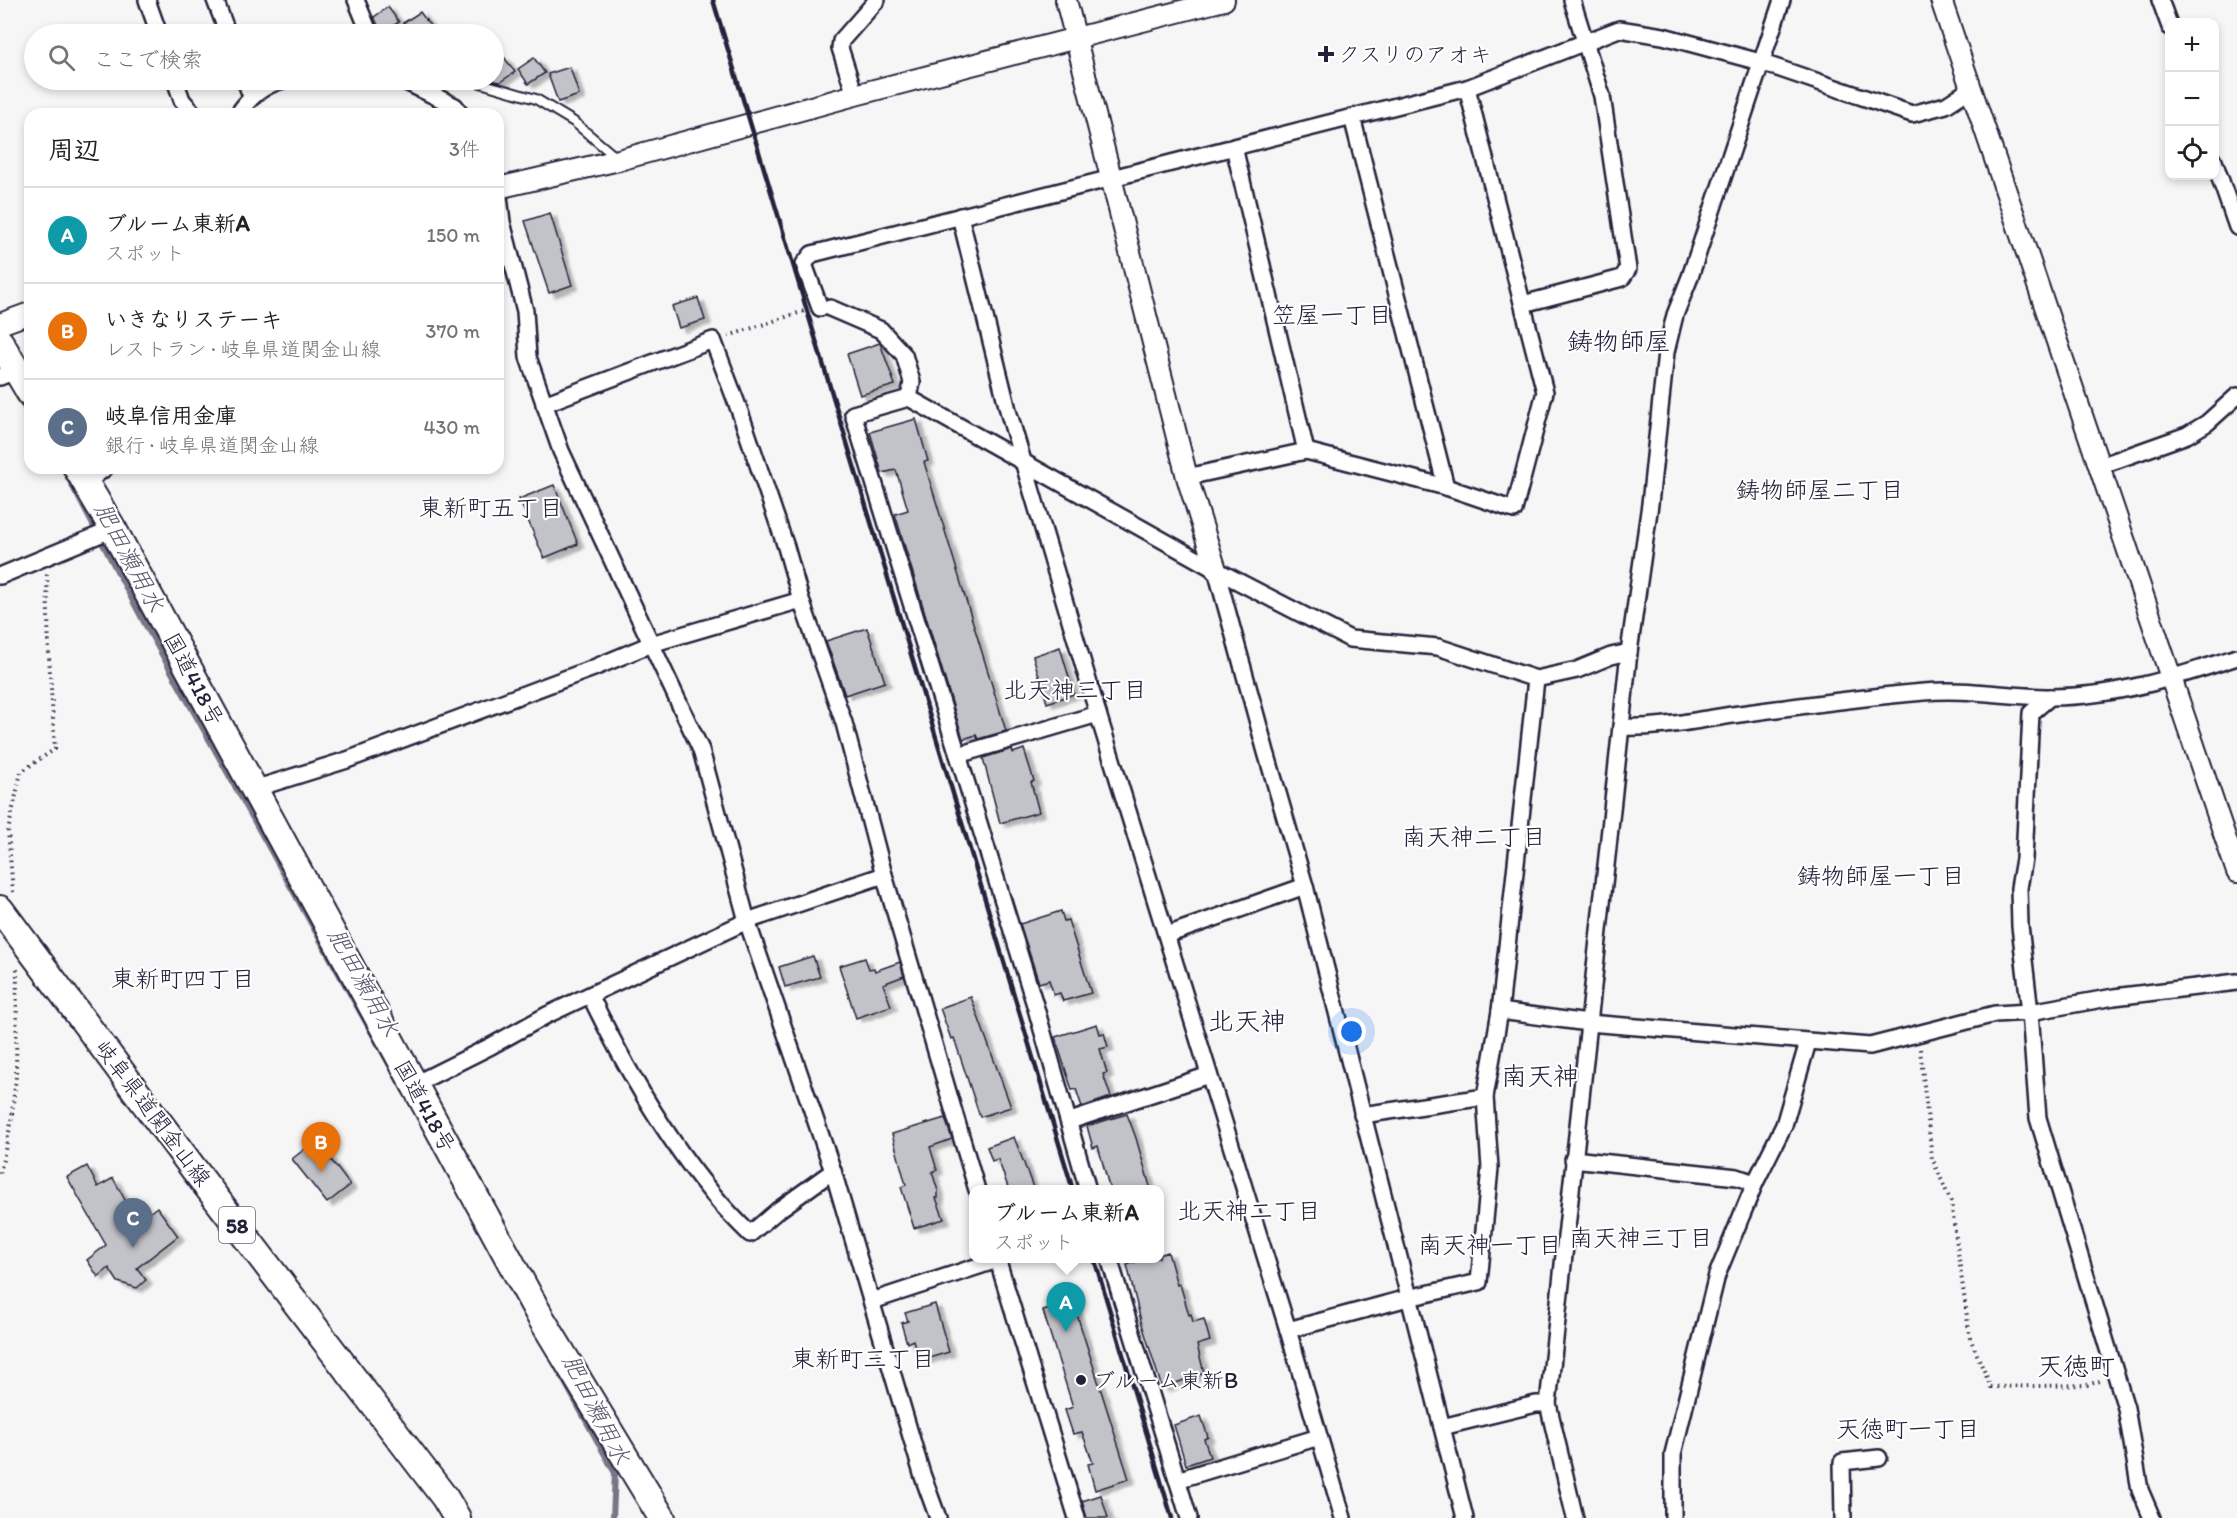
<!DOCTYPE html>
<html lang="ja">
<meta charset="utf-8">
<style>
body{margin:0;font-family:Itim,"Klee One",sans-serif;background:#f6f6f6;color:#202124}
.controls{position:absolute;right:18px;top:18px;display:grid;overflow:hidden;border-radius:12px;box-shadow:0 3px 9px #0003}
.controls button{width:54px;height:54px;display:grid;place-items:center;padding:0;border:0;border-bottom:2px solid #e0e0e0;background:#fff;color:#202124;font:30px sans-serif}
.you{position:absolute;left:1352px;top:1032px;width:21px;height:21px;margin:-15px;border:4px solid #fff;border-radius:50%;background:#1a73e8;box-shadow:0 0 0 9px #1a73e833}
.badge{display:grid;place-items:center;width:39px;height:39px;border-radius:50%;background:#22223b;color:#fff;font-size:20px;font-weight:700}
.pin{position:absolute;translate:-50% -50px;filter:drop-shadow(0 2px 3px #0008)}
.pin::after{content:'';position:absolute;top:32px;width:21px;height:18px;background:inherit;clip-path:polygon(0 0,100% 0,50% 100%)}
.popup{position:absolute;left:969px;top:1185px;width:195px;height:78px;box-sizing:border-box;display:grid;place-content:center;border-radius:12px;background:#fff;filter:drop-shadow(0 2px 4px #0005);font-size:20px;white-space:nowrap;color:#757577}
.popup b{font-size:22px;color:#202124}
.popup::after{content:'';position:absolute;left:50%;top:100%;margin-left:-12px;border:12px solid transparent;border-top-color:#fff}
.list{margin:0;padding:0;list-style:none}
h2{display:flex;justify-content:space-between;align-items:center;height:78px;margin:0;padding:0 24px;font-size:26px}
h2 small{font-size:20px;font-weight:400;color:#757577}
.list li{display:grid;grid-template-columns:39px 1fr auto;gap:18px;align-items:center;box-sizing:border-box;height:96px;padding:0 24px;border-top:2px solid #e0e0e0}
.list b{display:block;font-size:22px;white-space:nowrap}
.list p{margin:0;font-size:20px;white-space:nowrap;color:#757577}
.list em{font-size:20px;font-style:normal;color:#757577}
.icon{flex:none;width:33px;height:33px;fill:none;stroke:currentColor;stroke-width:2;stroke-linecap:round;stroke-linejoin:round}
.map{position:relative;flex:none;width:2237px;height:1518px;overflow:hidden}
.search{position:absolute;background:#fff;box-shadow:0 3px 9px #0003;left:24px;top:24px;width:480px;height:66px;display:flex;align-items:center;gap:15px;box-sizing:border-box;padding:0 21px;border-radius:33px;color:#757577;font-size:22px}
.panel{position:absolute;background:#fff;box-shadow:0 3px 9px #0003;left:24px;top:108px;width:480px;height:366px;border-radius:18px}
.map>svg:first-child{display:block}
</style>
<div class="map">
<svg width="2237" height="1518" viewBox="0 0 2237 1518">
<defs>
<filter id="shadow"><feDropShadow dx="6" dy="4" stdDeviation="1.5" flood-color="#0004"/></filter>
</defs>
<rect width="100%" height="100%" fill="#f6f6f7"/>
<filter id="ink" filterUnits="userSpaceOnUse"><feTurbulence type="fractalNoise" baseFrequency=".0167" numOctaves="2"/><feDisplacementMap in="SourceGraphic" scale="12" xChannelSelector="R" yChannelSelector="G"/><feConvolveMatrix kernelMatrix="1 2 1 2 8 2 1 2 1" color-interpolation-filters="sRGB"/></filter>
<g filter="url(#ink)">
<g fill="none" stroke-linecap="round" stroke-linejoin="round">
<g stroke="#767685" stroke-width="6">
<path d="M 18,397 L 30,416"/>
<path d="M 63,468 L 144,622 L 404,1091"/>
<path d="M 557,1368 L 615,1473 L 613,1518"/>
</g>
</g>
<g fill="#c2c2c9" stroke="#22223b" stroke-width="1.5" filter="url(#shadow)">
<path d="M 388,7 L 399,22 L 382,33 L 374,17 Z"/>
<path d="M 420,12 L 431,27 L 420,34 L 411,34 L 403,23 Z"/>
<path d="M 504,57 L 515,72 L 500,82 L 494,81 L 494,64 Z"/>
<path d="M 534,58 L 545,73 L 528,84 L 518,69 Z"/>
<path d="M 570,67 L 579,95 L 558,102 L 548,74 Z"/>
<path d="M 550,213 L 572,285 L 549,293 L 525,221 Z"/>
<path d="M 698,298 L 705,320 L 679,328 L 672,306 Z"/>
<path d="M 880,343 L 895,385 L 860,395 L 847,354 Z"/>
<path d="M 916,419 L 928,461 L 924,462 L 1006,731 L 978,739 L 976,735 L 963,739 L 895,514 L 908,510 L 896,470 L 882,473 L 870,432 Z"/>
<path d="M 554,485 L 578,544 L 544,558 L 519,499 Z"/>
<path d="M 867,628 L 885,682 L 845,695 L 826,641 Z"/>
<path d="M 1060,647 L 1074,694 L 1047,703 L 1033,656 Z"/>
<path d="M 1012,749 L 1013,753 L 1024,749 L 1034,781 L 1031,782 L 1039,812 L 1000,823 L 983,758 Z"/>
<path d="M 1061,911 L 1064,921 L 1068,920 L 1091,993 L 1063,1001 L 1060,993 L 1054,995 L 1049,980 L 1039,983 L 1020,924 Z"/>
<path d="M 813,956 L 820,977 L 785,987 L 779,967 Z"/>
<path d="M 865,958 L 869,969 L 874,968 L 875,971 L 900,962 L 904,976 L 883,984 L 891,1006 L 856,1018 L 839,966 Z"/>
<path d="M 971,997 L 1011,1107 L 980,1117 L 954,1038 L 951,1039 L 940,1008 Z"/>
<path d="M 1097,1024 L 1100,1034 L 1104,1033 L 1108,1047 L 1100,1049 L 1107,1073 L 1103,1074 L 1111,1097 L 1082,1107 L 1076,1089 L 1072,1090 L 1055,1037 Z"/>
<path d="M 1127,1114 L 1136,1138 L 1151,1190 L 1110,1190 L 1098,1146 L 1093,1148 L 1087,1126 Z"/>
<path d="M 945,1118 L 952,1139 L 930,1147 L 937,1170 L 932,1172 L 938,1191 L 938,1198 L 936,1198 L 944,1219 L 914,1228 L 901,1187 L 906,1185 L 892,1134 Z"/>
<path d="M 1014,1137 L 1034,1190 L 1009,1190 L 998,1159 L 992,1161 L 987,1147 Z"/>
<path d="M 316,1140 L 350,1185 L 327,1203 L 292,1159 Z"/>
<path d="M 87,1166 L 98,1187 L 113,1178 L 137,1222 L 157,1207 L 178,1236 L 137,1268 L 146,1280 L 137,1288 L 118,1282 L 109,1268 L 98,1277 L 87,1260 L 106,1245 L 67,1177 Z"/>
<path d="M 1168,1252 L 1177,1285 L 1180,1284 L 1189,1315 L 1191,1314 L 1193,1322 L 1204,1319 L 1210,1341 L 1197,1345 L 1204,1373 L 1162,1388 L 1141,1321 L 1127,1265 L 1147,1258 L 1159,1258 L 1159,1255 Z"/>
<path d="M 1073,1302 L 1129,1479 L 1095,1490 L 1088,1464 L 1093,1463 L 1082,1432 L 1073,1434 L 1065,1410 L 1073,1407 L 1043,1311 Z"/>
<path d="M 935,1304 L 949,1352 L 919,1361 L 913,1340 L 907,1343 L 901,1323 L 908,1321 L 905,1313 Z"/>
<path d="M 1201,1416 L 1208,1437 L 1204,1439 L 1210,1457 L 1186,1465 L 1174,1425 Z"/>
<path d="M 1101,1495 L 1108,1518 L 1087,1518 L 1082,1501 Z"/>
</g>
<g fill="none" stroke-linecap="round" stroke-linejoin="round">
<g stroke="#22223b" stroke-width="12">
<path id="service" d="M 470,80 L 536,99 L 574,122 L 618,159"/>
</g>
<g stroke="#22223b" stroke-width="20">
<g id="minor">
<path d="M 147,0 L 159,34"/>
<path d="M 215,0 L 228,34"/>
<path d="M 356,0 L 370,34"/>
<path d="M 2160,0 L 2170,27"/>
<path d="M 175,80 L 182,100 L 194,114"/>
<path d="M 245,80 L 251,96"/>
<path d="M 402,80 L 455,106 L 461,114"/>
<path d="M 855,95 L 840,48 L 841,41 L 877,0"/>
<path d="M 238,114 C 250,97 262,86 283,80"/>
<path d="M 1352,117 L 1446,487"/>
<path d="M 1234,147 L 1306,451"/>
<path d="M 2214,161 L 2237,227"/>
<path d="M 498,188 L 502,222 L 525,311 L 528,357 L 561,451 L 701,750 L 747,921 L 833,1171 L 922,1474 L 938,1518"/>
<path d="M 960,216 L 1009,414 L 1098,714 L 1288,1330 L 1343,1518"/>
<path d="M 1523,304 L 1622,278 L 1628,269 L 1602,96 L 1572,0"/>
<path d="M 820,308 L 804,264 L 812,254 L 1467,88 L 1619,29 L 1663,36 L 1760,62 L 1912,114 L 1946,105 L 1972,88"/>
<path d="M 830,308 L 881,330 L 904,355 L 912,382 L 909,398"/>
<path d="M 0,377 L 15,371"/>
<path d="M 544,404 L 713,340 L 740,412 L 786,547 L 801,600 L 844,723 L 884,875 L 977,1190"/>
<path d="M 2100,466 L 2187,435 L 2207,423 L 2237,396"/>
<path d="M 1187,477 L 1306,451 L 1446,487 L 1514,510 L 1545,392 L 1467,88"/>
<path d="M 86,483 L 105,468"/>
<path d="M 1216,570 L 1266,752 L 1305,886 L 1465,1518"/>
<path d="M 0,576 L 113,529"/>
<path d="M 2050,697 L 2031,713 L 2024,859 L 2019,888 L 2020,926 L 2030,1012 L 2038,1118 L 2126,1408 L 2140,1490 L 2152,1518"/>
<path d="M 1621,727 C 1663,729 1705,718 1747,713 C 1806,705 1865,697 1924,692 C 1966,688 2009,697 2051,697 C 2116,697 2176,677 2237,657"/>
<path d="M 958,755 L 1098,714"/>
<path d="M 254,789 L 347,760 L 591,669 L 651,644 L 801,600"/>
<path d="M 1167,935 L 1305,886"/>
<path d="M 590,995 C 629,1076 684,1171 750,1234 L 777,1211 L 833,1171"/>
<path d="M 1500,1011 L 1588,1023 L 1870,1046 L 1995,1014 L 2030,1012 L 2114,997 L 2237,982"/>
<path d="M 413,1085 L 491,1046 L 547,1015 L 747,921 L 884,875"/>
<path d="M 1362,1115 L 1485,1097 L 1500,1011 L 1536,679"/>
<path d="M 1070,1121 L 1209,1075"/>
<path d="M 1573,1159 L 1737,1177 L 1755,1183"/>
<path d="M 1088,1190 L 1035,1005 L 853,414 L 909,398 L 1216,570 L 1350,639 L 1438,647 L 1536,679 L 1577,670 L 1611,656 L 1629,652"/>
<path d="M 997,1258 L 1077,1518"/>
<path d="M 1109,1258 L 1189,1518"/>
<path d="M 872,1301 L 997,1260"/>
<path d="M 1288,1330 L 1408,1298 L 1479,1282 L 1490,1168 L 1485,1097"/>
<path d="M 1442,1427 L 1536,1404 L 1548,1404"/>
<path d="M 1177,1480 L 1319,1437"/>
<path d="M 1575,1518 L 1548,1404 L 1629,652 L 1650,504 L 1666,352 L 1675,315 L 1690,277 L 1782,0"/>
<path d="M 1673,1518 L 1673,1454 L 1717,1275 L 1755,1183 L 1784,1125 L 1808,1042"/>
<path d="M 1843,1518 L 1842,1462 L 1879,1458"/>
</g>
</g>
<g stroke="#22223b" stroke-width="24">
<g id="tertiary">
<path d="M 1066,0 L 1187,477 L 1216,570"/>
<path d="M 1941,0 L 2237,872"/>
<path d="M 498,188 L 619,160 L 855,95 L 1224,0"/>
<path d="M 0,324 L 30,313"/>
</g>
</g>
<g stroke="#22223b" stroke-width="30">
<path id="primary" d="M 0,909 L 193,1168 L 445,1498 L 457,1518"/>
</g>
<g stroke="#22223b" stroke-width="30">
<g id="trunk">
<path d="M 0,342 L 30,393"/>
<path d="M 77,468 L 113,529 L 541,1318 L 662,1518"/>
</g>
</g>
<g stroke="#22223b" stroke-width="4" stroke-dasharray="1.5 4.5" stroke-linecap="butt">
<path d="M 728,336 L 804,311"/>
<path d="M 13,892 L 8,831 L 21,772 L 55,749 L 49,657 L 47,574"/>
<path d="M 1920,1049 L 1932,1158 L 1951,1202 L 1970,1338 L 1991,1387 L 2087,1385 L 2103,1380"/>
<path d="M 0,1173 L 11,1123 L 16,1076 L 17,968"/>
</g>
<use href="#service" stroke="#fff" stroke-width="8"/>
<use href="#minor" stroke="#fff" stroke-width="15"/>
<use href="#tertiary" stroke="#fff" stroke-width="20"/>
<use href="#primary" stroke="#fff" stroke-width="26"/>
<use href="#trunk" stroke="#fff" stroke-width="26"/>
<g stroke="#22223b" stroke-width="4.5">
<path d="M 713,0 L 1073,1190"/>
<path d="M 1094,1258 L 1172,1518"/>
</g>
</g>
</g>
<g fill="#22223b" stroke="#fff" stroke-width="2">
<path d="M1323 45h6v6h6v6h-6v6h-6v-6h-6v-6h6z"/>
<circle cx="1081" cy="1380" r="6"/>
</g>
<g text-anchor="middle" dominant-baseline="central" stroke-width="4.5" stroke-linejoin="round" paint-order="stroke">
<rect fill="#fff" stroke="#646476" stroke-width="1.5" x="219" y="1207" width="36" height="36" rx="4.5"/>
<g font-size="21" font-weight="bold" fill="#22223b">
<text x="237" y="1225">58</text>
</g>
<g font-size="22" fill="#22223b" stroke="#fff" text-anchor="start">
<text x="1338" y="54">クスリのアオキ</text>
<text x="1093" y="1380">ブルーム東新B</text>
</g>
<g font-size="22" fill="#22223b" stroke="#fff">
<text transform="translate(194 679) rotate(62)">国道418号</text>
<text transform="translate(425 1106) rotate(61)">国道418号</text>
<text transform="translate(153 1113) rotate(53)">岐阜県道関金山線</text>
</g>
<g font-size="24" fill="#22223b" stroke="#fff">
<text x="1332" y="314">笠屋一丁目</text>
<text x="1820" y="489">鋳物師屋二丁目</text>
<text x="491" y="507">東新町五丁目</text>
<text x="1075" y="689">北天神三丁目</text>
<text x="1474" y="836">南天神二丁目</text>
<text x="1881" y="875">鋳物師屋一丁目</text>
<text x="183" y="978">東新町四丁目</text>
<text x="1249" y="1210">北天神二丁目</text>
<text x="1641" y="1237">南天神三丁目</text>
<text x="1490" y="1244">南天神一丁目</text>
<text x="863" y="1358">東新町三丁目</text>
<text x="1908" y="1428">天徳町一丁目</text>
</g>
<g font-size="24" font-style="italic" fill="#5a5a6d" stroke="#fff">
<text transform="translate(130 557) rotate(62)">肥田瀬用水</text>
<text transform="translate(364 982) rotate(61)">肥田瀬用水</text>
<text transform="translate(597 1409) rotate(63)">肥田瀬用水</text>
</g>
<g font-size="26" fill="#22223b" stroke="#fff">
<text x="1619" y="341">鋳物師屋</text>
<text x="1247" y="1021">北天神</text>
<text x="1540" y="1076">南天神</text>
<text x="2076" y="1366">天徳町</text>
</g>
</g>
</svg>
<div class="controls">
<button>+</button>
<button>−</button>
<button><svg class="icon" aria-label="locate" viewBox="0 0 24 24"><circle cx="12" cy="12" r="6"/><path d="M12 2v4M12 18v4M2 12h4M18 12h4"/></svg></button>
</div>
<div class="you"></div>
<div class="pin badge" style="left:1066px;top:1332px;background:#0f9aa8">A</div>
<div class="popup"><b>ブルーム東新A</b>スポット</div>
<div class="pin badge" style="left:321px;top:1172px;background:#e8710a">B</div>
<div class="pin badge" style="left:133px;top:1248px;background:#5c6f8a">C</div>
<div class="search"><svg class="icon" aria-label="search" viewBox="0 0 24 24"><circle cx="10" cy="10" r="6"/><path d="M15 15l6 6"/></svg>ここで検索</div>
<section class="panel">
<h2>周辺<small>3件</small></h2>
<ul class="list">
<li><span class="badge" style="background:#0f9aa8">A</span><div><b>ブルーム東新A</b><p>スポット</p></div><em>150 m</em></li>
<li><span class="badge" style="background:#e8710a">B</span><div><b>いきなりステーキ</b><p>レストラン · 岐阜県道関金山線</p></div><em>370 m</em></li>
<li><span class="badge" style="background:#5c6f8a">C</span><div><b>岐阜信用金庫</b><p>銀行 · 岐阜県道関金山線</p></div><em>430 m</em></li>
</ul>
</section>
</div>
